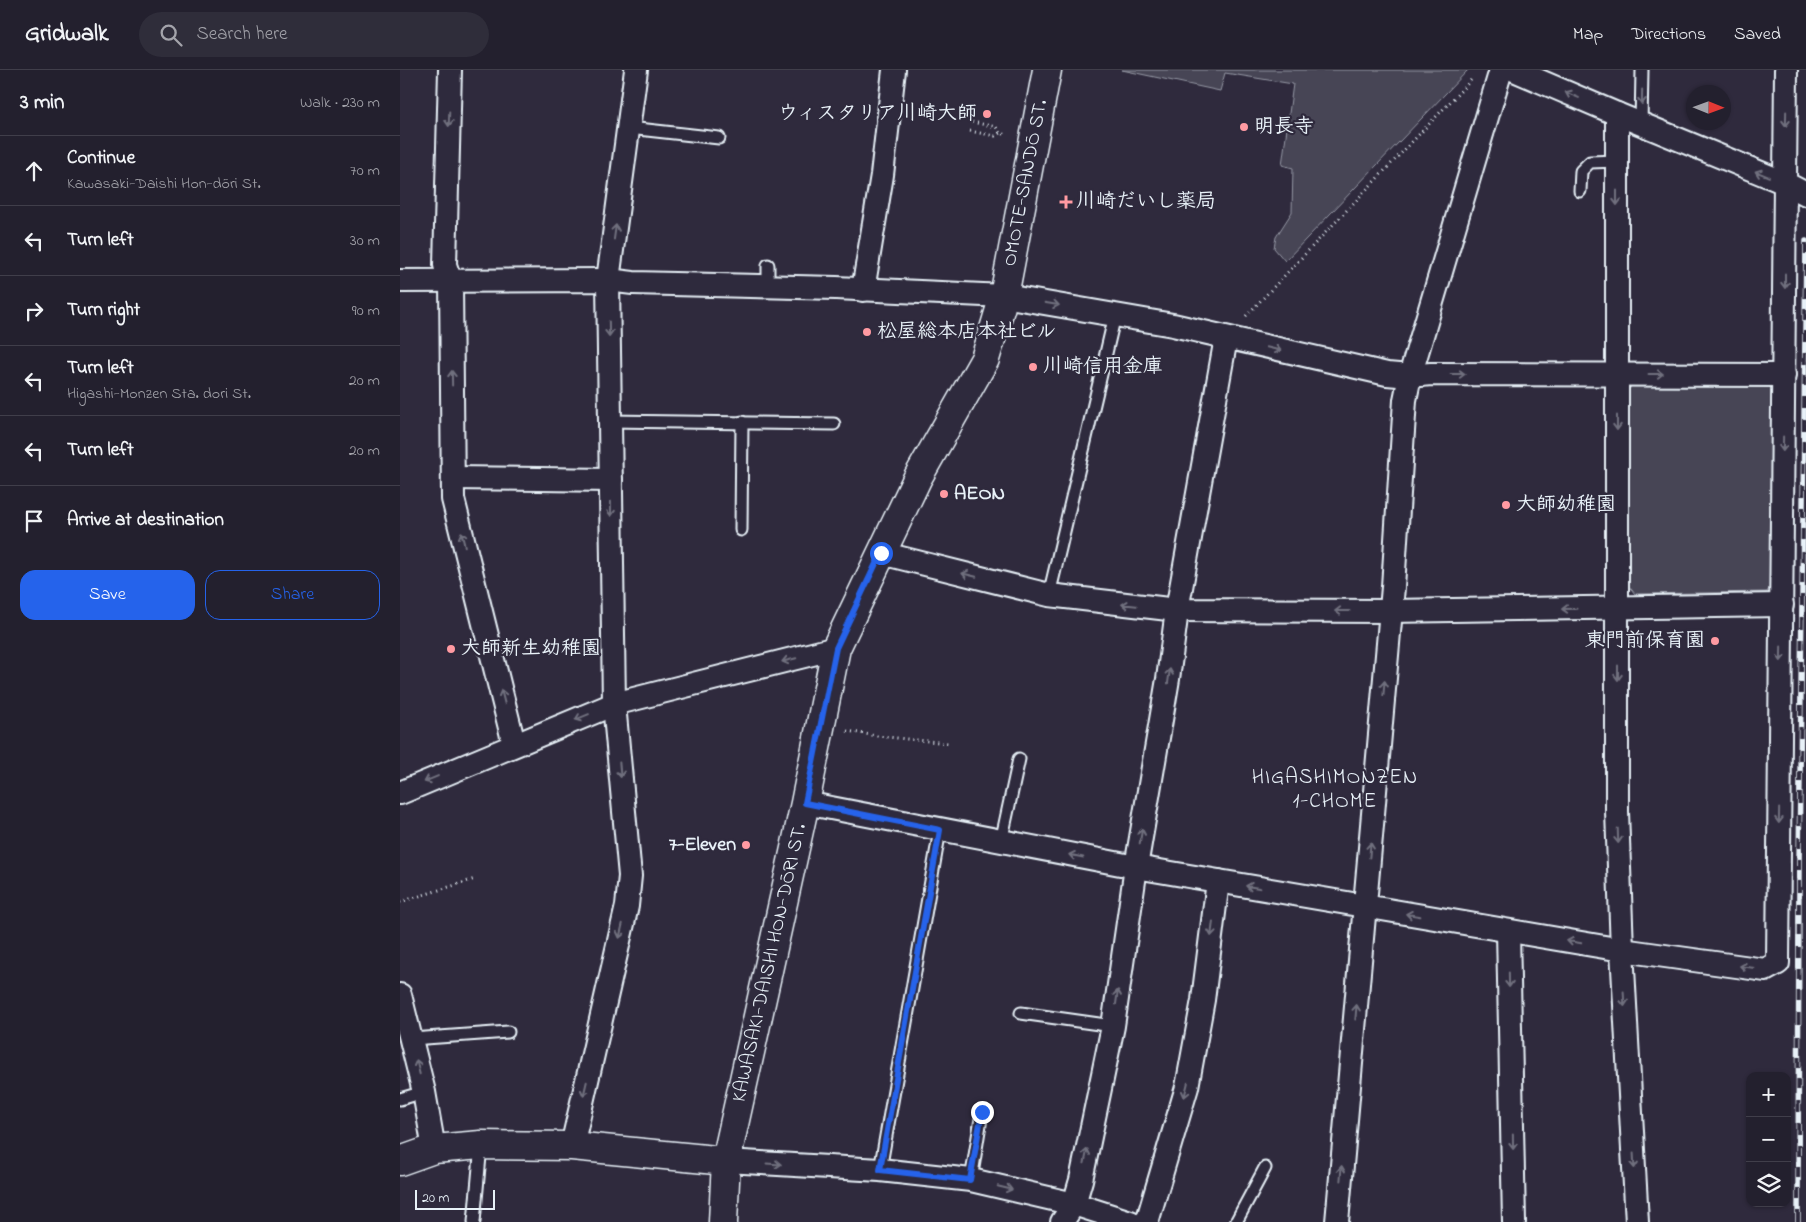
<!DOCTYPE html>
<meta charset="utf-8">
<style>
body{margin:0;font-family:"Indie Flower","Klee One",sans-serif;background:#2f2d3a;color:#f1f3f6}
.controls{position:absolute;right:15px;bottom:15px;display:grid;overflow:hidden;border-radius:10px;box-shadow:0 1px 4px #0004}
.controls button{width:45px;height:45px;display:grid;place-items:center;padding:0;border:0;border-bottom:1px solid #403e4a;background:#23202e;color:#f1f3f6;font:25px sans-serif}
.compass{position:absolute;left:1286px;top:15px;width:45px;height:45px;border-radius:50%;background:#23202e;box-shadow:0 1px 4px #0004;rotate:91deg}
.scale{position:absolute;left:15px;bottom:12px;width:80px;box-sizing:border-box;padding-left:5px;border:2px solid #e8f1f8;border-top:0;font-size:14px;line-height:18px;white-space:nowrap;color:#e8f1f8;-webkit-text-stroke:4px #2f2a3d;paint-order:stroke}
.stop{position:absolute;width:15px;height:15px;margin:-11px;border:4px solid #2563eb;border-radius:50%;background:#fff}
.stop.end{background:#2563eb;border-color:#fff;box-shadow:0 1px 5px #0008}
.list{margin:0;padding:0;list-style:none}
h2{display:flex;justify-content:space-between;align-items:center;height:65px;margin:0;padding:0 20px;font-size:21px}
h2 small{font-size:16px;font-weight:400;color:#a3a3aa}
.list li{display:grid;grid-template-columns:32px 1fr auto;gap:15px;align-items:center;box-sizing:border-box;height:70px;padding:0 20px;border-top:1px solid #403e4a}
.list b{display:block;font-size:19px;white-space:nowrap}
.list p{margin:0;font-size:16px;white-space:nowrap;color:#a3a3aa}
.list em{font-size:16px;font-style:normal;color:#a3a3aa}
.actions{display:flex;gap:10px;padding:15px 20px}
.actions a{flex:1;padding:11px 0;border:1px solid #2563eb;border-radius:15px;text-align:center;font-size:18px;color:#2563eb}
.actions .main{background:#2563eb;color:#fff}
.icon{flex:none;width:28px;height:28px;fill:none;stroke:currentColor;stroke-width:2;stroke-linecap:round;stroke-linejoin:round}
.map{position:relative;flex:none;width:1406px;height:1152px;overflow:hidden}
header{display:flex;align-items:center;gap:30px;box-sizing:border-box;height:70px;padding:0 25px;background:#23202e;border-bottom:1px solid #403e4a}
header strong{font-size:24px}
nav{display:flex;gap:28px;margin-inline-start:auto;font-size:18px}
.search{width:350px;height:45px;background:#2f2d3a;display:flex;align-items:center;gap:12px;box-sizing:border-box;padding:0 18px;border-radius:28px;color:#a3a3aa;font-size:19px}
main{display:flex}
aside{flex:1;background:#23202e}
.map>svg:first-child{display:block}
</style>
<header>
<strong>Gridwalk</strong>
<div class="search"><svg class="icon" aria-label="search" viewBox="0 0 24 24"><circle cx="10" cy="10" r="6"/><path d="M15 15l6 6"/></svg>Search here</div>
<nav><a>Map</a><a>Directions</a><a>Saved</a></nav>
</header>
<main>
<aside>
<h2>3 min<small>Walk · 230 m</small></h2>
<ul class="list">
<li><svg class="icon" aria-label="ahead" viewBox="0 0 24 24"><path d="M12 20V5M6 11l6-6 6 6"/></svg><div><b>Continue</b><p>Kawasaki-Daishi Hon-dōri St.</p></div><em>70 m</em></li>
<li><svg class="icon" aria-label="left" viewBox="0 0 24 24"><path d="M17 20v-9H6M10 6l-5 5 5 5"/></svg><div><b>Turn left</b></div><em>30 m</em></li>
<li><svg class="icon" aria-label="right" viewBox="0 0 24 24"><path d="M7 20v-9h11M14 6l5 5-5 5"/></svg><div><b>Turn right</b></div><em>90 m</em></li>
<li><svg class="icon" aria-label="left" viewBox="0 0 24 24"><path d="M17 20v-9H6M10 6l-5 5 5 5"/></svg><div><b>Turn left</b><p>Higashi-Monzen Sta. dori St.</p></div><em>20 m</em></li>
<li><svg class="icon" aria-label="left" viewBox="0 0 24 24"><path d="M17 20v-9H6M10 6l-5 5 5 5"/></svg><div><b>Turn left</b></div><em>20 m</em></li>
<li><svg class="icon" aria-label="arrive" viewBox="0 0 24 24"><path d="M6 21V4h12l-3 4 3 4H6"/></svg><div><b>Arrive at destination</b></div></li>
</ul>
<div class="actions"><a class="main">Save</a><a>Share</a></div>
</aside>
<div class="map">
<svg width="1406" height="1152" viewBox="0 0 1406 1152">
<rect width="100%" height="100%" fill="#2f2a3d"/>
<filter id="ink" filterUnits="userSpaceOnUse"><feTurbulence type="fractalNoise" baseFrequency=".02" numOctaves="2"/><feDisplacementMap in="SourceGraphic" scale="10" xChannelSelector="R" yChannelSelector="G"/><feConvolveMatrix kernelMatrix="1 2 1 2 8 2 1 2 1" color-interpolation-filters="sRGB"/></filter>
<g filter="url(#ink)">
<g fill="#464455" stroke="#979aa6">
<path d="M 722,0 L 1068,0 L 885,191 L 874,178 L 876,167 L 892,142 L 893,98 L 882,95 L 893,14 L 825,3 L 820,21 Z"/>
<path d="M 1234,312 L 1368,312 L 1378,322 L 1373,512 L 1367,522 L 1235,524 L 1228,515 L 1227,323 Z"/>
</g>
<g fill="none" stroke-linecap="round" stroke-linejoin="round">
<g stroke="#e8f1f8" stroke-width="15">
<g id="lane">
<path d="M 1241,55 L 1242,0"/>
<path d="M 229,58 L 319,68"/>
<path d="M 1180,121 L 1181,101 L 1190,92 L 1217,91"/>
<path d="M 368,217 L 368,195"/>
<path d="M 210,351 L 434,354"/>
<path d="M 341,460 L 342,352"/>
<path d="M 649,525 L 715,245"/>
<path d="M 601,772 L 619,689"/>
<path d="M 621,943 L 713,956"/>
<path d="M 12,969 L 108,962"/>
<path d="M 0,1029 L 24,1022"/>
<path d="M 480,1100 L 540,760"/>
<path d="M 571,1110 L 582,1042"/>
<path d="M 74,1152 L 81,1075"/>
<path d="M 836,1152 L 865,1098"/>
</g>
</g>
<g stroke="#e8f1f8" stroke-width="26">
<g id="street">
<path d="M 50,0 L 45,195 L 51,212 L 53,429 L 114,674"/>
<path d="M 1114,0 L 1217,44 L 1385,113 L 1406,124"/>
<path d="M 1217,44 L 1217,741 L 1222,880 L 1237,1152"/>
<path d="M 0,211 L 208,210 L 233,213 L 436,218 L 604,226 L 773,255 L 987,304 L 1010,306 L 1031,304 L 1384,305"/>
<path d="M 463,220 L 482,105 L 494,0"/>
<path d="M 53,408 L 211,410"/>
<path d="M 481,483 L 649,525 L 777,540 L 990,541 L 1382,535"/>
<path d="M 0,723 L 214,634 L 436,578"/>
<path d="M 405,733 L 736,797 L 1222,880 L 1365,900 L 1378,893 L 1386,0"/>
<path d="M 1108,861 L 1114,1152"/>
<path d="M 0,925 L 24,1022 L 34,1079"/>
<path d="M 172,1076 L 227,836 L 230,806 L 214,634 L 208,210 L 236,0"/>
<path d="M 326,1091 L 480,1100 L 571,1110 L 674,1134 L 730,1152"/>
<path d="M 662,1152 L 674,1134 L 681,1110 L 713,956 L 736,797 L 768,609 L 777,540 L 826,268"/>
<path d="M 747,1152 L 787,1017 L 803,930 L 818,811"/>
<path d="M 937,1152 L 993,517 L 1005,330 L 1010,306 L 1101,0"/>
</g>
</g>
<g stroke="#e8f1f8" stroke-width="31">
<g id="secondary">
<path d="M 0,1091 L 34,1079 L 81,1075 L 172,1076 L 326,1091"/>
<path id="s1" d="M 323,1152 L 326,1091 L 405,733 L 436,578 L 518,407 L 585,289 L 604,226 L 647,0"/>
</g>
</g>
<g stroke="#e8f1f8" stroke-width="3" stroke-dasharray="1 4" stroke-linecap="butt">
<path d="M 572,52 L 596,57 L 600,63 L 607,65"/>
<path d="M 570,61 L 595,66 L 600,63"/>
<path d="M 846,246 L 1071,10"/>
<path d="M 447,661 L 477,666 L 548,673"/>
<path d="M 0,832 L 75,809"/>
</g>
<use href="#lane" stroke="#2f2a3d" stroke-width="11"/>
<use href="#street" stroke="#2f2a3d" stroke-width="22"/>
<use href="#secondary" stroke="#2f2a3d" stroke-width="28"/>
<g stroke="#e8f1f8" stroke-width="5.5">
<path id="rail" d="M 1398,1152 L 1399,796 L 1406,171"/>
</g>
<use href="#rail" stroke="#2f2a3d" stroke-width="4" stroke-dasharray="11" stroke-linecap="butt"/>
</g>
<defs><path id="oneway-shaft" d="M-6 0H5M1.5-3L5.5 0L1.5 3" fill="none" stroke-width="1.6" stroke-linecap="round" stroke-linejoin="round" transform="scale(1.25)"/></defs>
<g stroke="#70707e">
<use href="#oneway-shaft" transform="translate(1172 25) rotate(-157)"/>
<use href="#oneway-shaft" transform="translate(1242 27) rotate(91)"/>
<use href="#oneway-shaft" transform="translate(49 49) rotate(92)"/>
<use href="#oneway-shaft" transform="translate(1386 49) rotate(91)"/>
<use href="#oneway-shaft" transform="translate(1362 104) rotate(-158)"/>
<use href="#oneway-shaft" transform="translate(1217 128) rotate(90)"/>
<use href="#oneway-shaft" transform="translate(215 162) rotate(-82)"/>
<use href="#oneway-shaft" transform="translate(1385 211) rotate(90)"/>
<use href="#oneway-shaft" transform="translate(652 234) rotate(10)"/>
<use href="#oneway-shaft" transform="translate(209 259) rotate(89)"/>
<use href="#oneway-shaft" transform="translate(874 279) rotate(13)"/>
<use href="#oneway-shaft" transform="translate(1058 304)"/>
<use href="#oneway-shaft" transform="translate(1256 304)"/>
<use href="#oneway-shaft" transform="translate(52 308) rotate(-91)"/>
<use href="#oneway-shaft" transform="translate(1217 353) rotate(90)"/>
<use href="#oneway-shaft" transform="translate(1383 374) rotate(91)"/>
<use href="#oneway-shaft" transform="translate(211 439) rotate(89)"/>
<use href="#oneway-shaft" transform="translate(63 469) rotate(-104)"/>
<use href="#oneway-shaft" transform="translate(569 505) rotate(-166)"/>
<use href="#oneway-shaft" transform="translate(729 535) rotate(-174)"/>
<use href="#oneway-shaft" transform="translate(1169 539) rotate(179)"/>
<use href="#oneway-shaft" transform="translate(942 541) rotate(-180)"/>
<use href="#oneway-shaft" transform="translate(1381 584) rotate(91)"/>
<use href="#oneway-shaft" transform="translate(389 590) rotate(166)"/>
<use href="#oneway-shaft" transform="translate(1218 603) rotate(90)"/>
<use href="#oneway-shaft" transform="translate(769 606) rotate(-82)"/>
<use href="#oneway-shaft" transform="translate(984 618) rotate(-85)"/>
<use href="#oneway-shaft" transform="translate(103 627) rotate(-104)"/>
<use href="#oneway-shaft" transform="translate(182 647) rotate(158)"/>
<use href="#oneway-shaft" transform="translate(220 700) rotate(85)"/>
<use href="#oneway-shaft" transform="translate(31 709) rotate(157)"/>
<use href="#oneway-shaft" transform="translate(1379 746) rotate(91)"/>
<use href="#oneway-shaft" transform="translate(741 766) rotate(-80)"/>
<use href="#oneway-shaft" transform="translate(1218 766) rotate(88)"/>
<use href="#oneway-shaft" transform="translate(970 780) rotate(-85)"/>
<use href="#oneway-shaft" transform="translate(676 786) rotate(-169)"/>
<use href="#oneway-shaft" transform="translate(853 817) rotate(-170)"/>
<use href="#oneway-shaft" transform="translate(1013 845) rotate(-170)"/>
<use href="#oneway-shaft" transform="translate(812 859) rotate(97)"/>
<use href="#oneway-shaft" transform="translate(221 861) rotate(103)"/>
<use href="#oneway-shaft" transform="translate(1174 872) rotate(-170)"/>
<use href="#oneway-shaft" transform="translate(1347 897) rotate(-172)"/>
<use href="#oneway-shaft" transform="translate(1109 910) rotate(89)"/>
<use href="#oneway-shaft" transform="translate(717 927) rotate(-82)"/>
<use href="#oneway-shaft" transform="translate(1224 929) rotate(87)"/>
<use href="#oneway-shaft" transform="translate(956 942) rotate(-85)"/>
<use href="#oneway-shaft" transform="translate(18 997) rotate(-103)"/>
<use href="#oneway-shaft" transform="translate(185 1019) rotate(103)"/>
<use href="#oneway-shaft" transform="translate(786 1020) rotate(104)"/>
<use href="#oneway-shaft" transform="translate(1113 1072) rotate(89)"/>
<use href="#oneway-shaft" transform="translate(686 1086) rotate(-78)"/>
<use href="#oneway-shaft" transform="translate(1234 1091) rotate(87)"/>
<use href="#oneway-shaft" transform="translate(374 1094) rotate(4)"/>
<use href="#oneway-shaft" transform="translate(941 1103) rotate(-85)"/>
<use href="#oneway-shaft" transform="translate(605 1118) rotate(13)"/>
</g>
</g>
<g fill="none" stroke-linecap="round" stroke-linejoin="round" filter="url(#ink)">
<path stroke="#2563eb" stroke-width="6" d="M 481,483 L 436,578 L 405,733 L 540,760 L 480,1100 L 570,1110 L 582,1042"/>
</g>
<g fill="#ff9aa2" stroke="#2f2a3d" stroke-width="2">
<circle cx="587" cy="44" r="5"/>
<circle cx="844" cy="57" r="5"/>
<path d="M663.5 124.5h5v5h5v5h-5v5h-5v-5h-5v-5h5z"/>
<circle cx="467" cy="262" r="5"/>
<circle cx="633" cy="297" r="5"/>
<circle cx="544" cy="424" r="5"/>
<circle cx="1106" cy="435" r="5"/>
<circle cx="1315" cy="571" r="5"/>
<circle cx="51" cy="579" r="5"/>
<circle cx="346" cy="775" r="5"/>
</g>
<g text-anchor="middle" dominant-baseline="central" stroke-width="4.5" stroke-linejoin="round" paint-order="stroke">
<g font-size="20" font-weight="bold" fill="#e8f1f8" stroke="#2f2a3d" text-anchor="start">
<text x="577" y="44" text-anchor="end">ウィスタリア川崎大師</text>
<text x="854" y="57">明長寺</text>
<text x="676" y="132">川崎だいし薬局</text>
<text x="477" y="262">松屋総本店本社ビル</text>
<text x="643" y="297">川崎信用金庫</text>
<text x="554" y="424">AEON</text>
<text x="1116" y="435">大師幼稚園</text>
<text x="1305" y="571" text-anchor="end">東門前保育園</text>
<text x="61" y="579">大師新生幼稚園</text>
<text x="336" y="775" text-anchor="end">7-Eleven</text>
</g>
<g font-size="20" fill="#e8f1f8" stroke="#2f2a3d">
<text stroke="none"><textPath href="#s1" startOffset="1092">OMOTE-SANDŌ ST.</textPath></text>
<text stroke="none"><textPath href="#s1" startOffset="264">KAWASAKI-DAISHI HON-DŌRI ST.</textPath></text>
</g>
<g font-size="21" letter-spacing="1" fill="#e8f1f8" stroke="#2f2a3d">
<text x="935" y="708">HIGASHIMONZEN<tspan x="935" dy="24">1-CHOME</tspan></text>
</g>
</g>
</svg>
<div class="controls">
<button>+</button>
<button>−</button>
<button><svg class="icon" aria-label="layers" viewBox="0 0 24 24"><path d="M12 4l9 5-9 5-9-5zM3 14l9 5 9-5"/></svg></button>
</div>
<svg class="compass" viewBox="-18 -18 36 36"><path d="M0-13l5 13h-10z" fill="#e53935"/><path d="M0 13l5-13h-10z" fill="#a3a3aa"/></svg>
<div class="scale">20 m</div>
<div class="stop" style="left:481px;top:483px"></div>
<div class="stop end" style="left:582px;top:1042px"></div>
</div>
</main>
